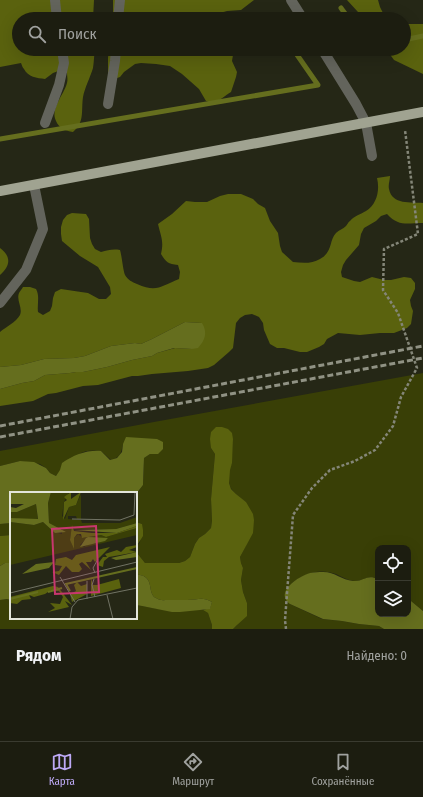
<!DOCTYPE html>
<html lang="ru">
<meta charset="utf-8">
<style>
body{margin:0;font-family:"Fira Sans Condensed",sans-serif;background:#292a1e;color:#f1f3f6}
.controls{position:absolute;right:12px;bottom:12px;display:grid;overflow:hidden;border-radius:8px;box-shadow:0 4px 16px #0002}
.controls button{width:36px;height:36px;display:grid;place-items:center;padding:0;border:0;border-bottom:1px solid #3a3b30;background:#1c1d10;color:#f1f3f6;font:20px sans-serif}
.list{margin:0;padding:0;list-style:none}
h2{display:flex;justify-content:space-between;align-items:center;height:52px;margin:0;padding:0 16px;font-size:17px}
h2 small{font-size:13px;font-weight:400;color:#a0a29f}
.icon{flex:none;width:22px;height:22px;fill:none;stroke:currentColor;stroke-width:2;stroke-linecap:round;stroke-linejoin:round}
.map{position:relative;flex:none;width:423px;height:629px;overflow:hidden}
.search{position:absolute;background:#1c1d10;box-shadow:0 4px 16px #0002;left:12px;right:12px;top:12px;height:44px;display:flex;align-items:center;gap:10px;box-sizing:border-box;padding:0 14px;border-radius:22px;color:#a0a29f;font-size:15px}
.sheet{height:112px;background:#1c1d10}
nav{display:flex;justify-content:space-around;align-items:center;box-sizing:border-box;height:56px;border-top:1px solid #3a3b30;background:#1c1d10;font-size:11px;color:#a0a29f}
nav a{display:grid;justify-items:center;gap:2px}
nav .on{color:#bda9f5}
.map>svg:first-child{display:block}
</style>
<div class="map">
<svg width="423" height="629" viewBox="0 0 423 629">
<rect width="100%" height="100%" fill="#252716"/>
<g fill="#393f06">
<path d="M 423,373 L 423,611 L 411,601 L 408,593 L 408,548 L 378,548 L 378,579 C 367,574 363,582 354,581 C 347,580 342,577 336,574 C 320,568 305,573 292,583 L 290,604 L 322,619 L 342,621 L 359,624 L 379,626 L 384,629 L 233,629 L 237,625 L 247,603 L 243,592 L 241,580 L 243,568 L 241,563 L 240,557 L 249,539 L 246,502 C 234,493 226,488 229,471 C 230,468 231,465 232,462 C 232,454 232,446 233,439 L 211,448 L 215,454 L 211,499 L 212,521 L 211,528 L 205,534 L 199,538 L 195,544 L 190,557 L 185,561 L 179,563 L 145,563 L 137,553 L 136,547 L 140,542 L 142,524 L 136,522 L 136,494 L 143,485 L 144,465 L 144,458 L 150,454 L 158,454 L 123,444 C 121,454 120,457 111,460 L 101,451 C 94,450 85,450 79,454 C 72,458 61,469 56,476 L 50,473 L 46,468 L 40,464 L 20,461 L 0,466 L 0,451 L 154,422 Z"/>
<path d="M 11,523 L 11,535 L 0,536 L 0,524 Z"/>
<path d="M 7,599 L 11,600 L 11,618 L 136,618 L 136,605 L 142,606 L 159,609 L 203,610 L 208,613 L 212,625 L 212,629 L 0,629 L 0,600 Z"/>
</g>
<g fill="#5a620e">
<path d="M 0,0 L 94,0 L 93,19 L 19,19 L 19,49 L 95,49 C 94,55 94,62 93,68 C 90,78 85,87 83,97 C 81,111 85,122 73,132 C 65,131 59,128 56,121 C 50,108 64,95 67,83 C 68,80 67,76 67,73 L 61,70 L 53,73 L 45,79 C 37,78 28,77 24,69 C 22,67 22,65 21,63 L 0,67 Z"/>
<path d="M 113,0 L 254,0 L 241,10 L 227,11 L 220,13 L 219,19 L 113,19 Z"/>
<path d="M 347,0 L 378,0 L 380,7 L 386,19 L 368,19 L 358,12 Z"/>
<path d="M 408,24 L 423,24 L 423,74 L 394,60 L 386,49 L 404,49 L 404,26 Z"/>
<path d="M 109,49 L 235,49 L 233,55 L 232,61 L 237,72 L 236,77 L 231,92 C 226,95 218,102 213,103 C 213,103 207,101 206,101 L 199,89 L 182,74 L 170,66 L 156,64 L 141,63 L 135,64 L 124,72 L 120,77 L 114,79 L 108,75 L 108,58 Z"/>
<path d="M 390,176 C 390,180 388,185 389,189 C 392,205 411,202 423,203 L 423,223 C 407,223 399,227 387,214 L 381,216 L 376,221 L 364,228 L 361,234 L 359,245 L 346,260 L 343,265 L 341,272 L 342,277 L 354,281 L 360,282 L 372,277 L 384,280 L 391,280 L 404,277 L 411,278 L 415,283 L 415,289 L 410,300 L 411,306 L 413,311 L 411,324 L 407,328 L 394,333 L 380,333 L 360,335 L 338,333 L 327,339 L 324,344 L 319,347 L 307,352 L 300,352 L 284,348 L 277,348 L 270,344 L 264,330 L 263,323 L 259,317 L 252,314 L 245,315 L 240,318 L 236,323 L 233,348 L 229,352 L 214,365 L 208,368 L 188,371 L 152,374 L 138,376 L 132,376 L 98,385 L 83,386 L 56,393 L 48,394 L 33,401 L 0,406 L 0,389 L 22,383 L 34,381 L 45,375 L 70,373 L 76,372 L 83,372 L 107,367 L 132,360 L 152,356 L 157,353 L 175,348 L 192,349 L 202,323 L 185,322 L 152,339 L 141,344 L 135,343 L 111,346 L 85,356 L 74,358 L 44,359 L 21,365 L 0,367 L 0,332 C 6,327 16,322 20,315 C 23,308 16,300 19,293 C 20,291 22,289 23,287 L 30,287 L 36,289 C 40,296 37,304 38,312 L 43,315 L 50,311 L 52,306 L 53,298 L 55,292 L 61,289 L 81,292 L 88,293 L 99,299 L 106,299 L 111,294 L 110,287 L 98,267 L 80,256 L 62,241 L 61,234 L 61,227 L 63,220 L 67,215 L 72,213 L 86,214 L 89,219 L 90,238 L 92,244 L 95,249 L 101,252 C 108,250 113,249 120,250 C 122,257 123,270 125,275 C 128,280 132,282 137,284 C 157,293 161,286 179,279 L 180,272 L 178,265 C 168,264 166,262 161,254 C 164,241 161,237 158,224 L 172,214 L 186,201 L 195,202 L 207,202 L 220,196 L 228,194 L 241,194 L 253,199 L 258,204 L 265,208 L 270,221 L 278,233 L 280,246 L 282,252 L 293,262 C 302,263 312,264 320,259 C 333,252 329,240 336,233 C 339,230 343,229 346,226 C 347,225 349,221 350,221 C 354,216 361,214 366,211 C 377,204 380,190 377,178 Z"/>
<path d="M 0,248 C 12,257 10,266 0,275 Z"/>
<path d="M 216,427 L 222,427 L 228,429 L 232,433 L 233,439 L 232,463 L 230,470 L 229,483 L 231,489 L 236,494 L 246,502 L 253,514 L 254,520 L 253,533 L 240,557 L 241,563 L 243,568 L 241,580 L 243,592 L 247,603 L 247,616 L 237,625 L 233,629 L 212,629 L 212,625 L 208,613 L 203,610 L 210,608 L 212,602 C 202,596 198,600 187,600 C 181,600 175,600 168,600 C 164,600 160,601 156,598 C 148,594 153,582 145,577 C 143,575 138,575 136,574 L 136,522 L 142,524 L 143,530 L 143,536 L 136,547 L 137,553 L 145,563 L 179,563 L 185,561 L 190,557 L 195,544 L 199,538 L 205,534 L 211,528 L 212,521 L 211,499 L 215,454 L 211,448 L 210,439 L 211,432 Z"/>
<path d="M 11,535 L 11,563 L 5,563 L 0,566 L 0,536 Z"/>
</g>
<g fill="#656e1e">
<path d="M 185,322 L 202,323 C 208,333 205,340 198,348 L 192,349 L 174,348 L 157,353 L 152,356 L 132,360 L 107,367 L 83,372 L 76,372 L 70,373 L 45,375 L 34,381 L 22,383 L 0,389 L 0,367 L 21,365 L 44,359 L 74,358 L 85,356 L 111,346 L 135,343 L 141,344 L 152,339 Z"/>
<path d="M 126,437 L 157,439 L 163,442 L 163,449 L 158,454 L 150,454 L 144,458 L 143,485 L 136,494 L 136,493 L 11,493 L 11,523 L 0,524 L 0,466 L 20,461 L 34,462 L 46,468 L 50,473 L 56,476 L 60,470 L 62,463 C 74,455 86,450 101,451 L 110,460 L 117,458 L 122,452 L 123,444 Z"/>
<path d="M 5,563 L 11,563 L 11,600 L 7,599 L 0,600 L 0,566 Z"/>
<path d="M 323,572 C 335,572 342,580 353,581 C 364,582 366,574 378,579 L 378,614 L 408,614 L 408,593 L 411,601 L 423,611 L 423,629 L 384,629 L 379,626 L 359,624 L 342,621 L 323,619 L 290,604 C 274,592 299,576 310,573 C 314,572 319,572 323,572 Z"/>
<path d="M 136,574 C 139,575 143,575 145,577 C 153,582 148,594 156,598 C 160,601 164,600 168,600 C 175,600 181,600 187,600 C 198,600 202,596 212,602 L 210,609 L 180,612 L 172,612 L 142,606 L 136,605 Z"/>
</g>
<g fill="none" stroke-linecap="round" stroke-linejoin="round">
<g stroke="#656e1e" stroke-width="5">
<path d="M 341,8 L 349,19"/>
<path d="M 404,40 L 423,36"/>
<path d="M 359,49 L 360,49"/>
<path d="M 0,139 L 318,85 L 293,49"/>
</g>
<path stroke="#848678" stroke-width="2.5" stroke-dasharray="3 2" stroke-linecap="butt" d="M 286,629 L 285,620 L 293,515 L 312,488 L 330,470 L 355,461 L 375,450 L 393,426 L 401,397 L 417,368 L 398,313 L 383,290 L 384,249 L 418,234 L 405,130"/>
<g stroke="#63645c" stroke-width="10">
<path d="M 55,0 L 57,19"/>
<path d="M 291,0 L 303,19"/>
<path d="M 118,19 L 120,0"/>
<path d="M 322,49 L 356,104 L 366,123 L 372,156"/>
<path d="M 108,104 L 115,61 L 116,49"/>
<path d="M 45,123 L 59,85 L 64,63 L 62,49"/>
<path d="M 0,303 L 26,270 L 43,229 L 34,185"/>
</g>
<path stroke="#a0a391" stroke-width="10" d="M 0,191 L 423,112"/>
<g stroke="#909284" stroke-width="3" stroke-dasharray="6 3" stroke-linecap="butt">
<path d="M 0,426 L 423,346"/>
<path d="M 0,437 L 423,358"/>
</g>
</g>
<g transform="translate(10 492)">
<rect width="127" height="127" fill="#252716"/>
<path d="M 41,0 L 59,0 L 54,10 L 52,24 L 55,27 L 59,15 L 66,13 L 71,2 L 71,27 L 67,27 L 66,24 L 58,24 L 58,27 L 71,28 L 72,31 L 110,31 L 127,25 L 127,31 L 106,37 L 65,37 L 62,35 L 60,47 L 64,57 L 64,46 L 68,42 L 73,46 L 91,43 L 96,45 L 127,36 L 127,43 L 0,73 L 0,30 L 24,33 L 33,30 L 44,40 L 52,42 L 52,37 L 46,37 L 39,31 L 38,11 ZM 78,45 L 82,46 L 98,46 L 85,52 L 81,51 L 74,55 L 70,53 ZM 26,12 L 28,29 L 0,26 L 0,20 L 7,20 Z" fill="#393f06" fill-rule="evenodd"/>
<path d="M 61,0 L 61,7 L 71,0 L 66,13 L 59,15 L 53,28 L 54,10 L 57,8 L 54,5 ZM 62,33 L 64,39 L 82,41 L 107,41 L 127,34 L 127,36 L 96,45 L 91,43 L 72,46 L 71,42 L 67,42 L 64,46 L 64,57 L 60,48 ZM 127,53 L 127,55 L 119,58 L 127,60 L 99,65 L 94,69 L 93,75 L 87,73 L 93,65 L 97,65 L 95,62 L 107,58 L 111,60 L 116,55 ZM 100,55 L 85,70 L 83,67 L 81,70 L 76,70 L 81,78 L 72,70 L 69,72 L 72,77 L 69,80 L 62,80 L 56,74 L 49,83 L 42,80 L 49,79 L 52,74 L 45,73 L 46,67 L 56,65 L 62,68 L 66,63 ZM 81,86 L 83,93 L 87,93 L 109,87 L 111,96 L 81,104 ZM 67,90 L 71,94 L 77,92 L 77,102 L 62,110 L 60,102 L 66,99 L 64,93 ZM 43,94 L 48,95 L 62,113 L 55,109 L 59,115 L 38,120 L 45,116 L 40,111 L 50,112 L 53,105 L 49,99 L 41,98 L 35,102 L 24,105 L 19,103 L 21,107 L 12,108 L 7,112 L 0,111 L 0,105 Z" fill="#5a620e"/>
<path d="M 0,0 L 41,0 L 38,11 L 39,31 L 56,40 L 45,41 L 33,30 L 24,33 L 0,30 L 0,26 L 28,27 L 26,12 L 7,20 L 0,20 L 0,15 L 6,16 L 14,12 L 0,12 ZM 127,31 L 127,34 L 107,41 L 64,38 L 106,37 ZM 76,46 L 78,45 L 98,46 L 95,49 L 70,55 ZM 127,60 L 127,65 L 106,68 L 101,66 ZM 44,70 L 39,76 L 12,82 L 26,72 Z" fill="#656e1e"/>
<path fill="none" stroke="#656e1e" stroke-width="2" d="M 60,99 L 56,92 L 127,76M 38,100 L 52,96M 0,107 L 28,100"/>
<path fill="none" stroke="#717364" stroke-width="1" d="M 62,27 L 110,28 L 124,23 L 125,0M 85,81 L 83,76 L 88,67M 50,85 L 65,110M 84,87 L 82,93 L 85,105M 0,101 L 127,70M 97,103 L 103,127M 77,107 L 77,89M 60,127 L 62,115 L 68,108 L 127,96"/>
<path fill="#c7376e" fill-opacity="0.15" stroke="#c7376e" stroke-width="2" d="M 86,34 L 89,100 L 45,102 L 42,37 Z"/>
<rect width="127" height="127" fill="none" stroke="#e3e5da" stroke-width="2"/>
</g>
</svg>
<div class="controls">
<button><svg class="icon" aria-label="locate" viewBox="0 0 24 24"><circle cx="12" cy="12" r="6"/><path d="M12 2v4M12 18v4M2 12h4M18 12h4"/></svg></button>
<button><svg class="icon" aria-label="layers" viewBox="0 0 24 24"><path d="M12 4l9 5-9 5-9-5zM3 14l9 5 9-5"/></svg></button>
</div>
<div class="search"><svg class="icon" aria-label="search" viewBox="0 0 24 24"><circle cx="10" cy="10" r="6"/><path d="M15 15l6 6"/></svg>Поиск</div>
</div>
<section class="sheet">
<h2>Рядом<small>Найдено: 0</small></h2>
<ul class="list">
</ul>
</section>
<nav>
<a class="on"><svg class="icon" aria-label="map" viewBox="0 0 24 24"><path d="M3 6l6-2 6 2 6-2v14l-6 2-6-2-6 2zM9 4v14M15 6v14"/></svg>Карта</a>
<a><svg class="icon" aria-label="directions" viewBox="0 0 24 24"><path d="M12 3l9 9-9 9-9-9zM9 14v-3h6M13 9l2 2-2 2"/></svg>Маршрут</a>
<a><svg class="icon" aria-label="saved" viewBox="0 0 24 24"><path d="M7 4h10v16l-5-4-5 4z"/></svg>Сохранённые</a>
</nav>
